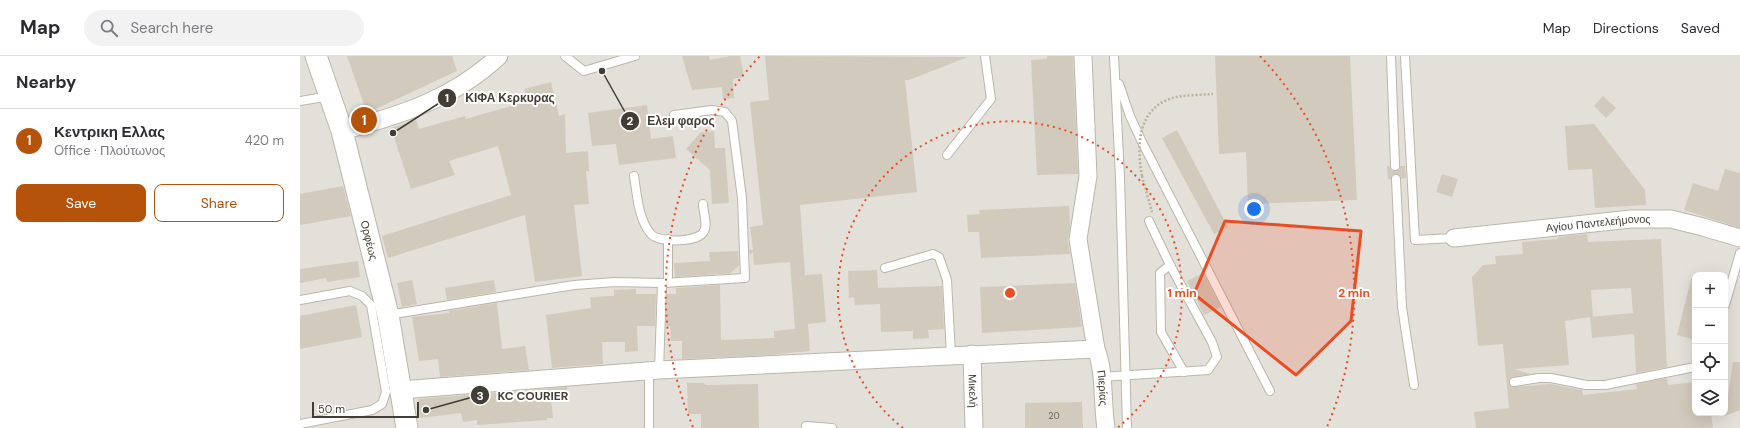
<!DOCTYPE html>
<meta charset="utf-8">
<style>
body{margin:0;font-family:"DM Sans",sans-serif;background:#f2f2f3;color:#2b2b33}
.controls{position:absolute;right:12px;bottom:12px;display:grid;overflow:hidden;border-radius:8px;box-shadow:0 4px 16px #0002}
.controls button{width:36px;height:36px;display:grid;place-items:center;padding:0;border:0;border-bottom:1px solid #e1e1e2;background:#fff;color:#2b2b33;font:20px sans-serif}
.scale{position:absolute;left:12px;bottom:10px;width:107px;box-sizing:border-box;padding-left:4px;border:2px solid #433e35;border-top:0;font-size:11px;line-height:14px;white-space:nowrap;color:#433e35;-webkit-text-stroke:3px #fff;paint-order:stroke}
.you{position:absolute;left:954px;top:153px;width:14px;height:14px;margin:-10px;border:3px solid #fff;border-radius:50%;background:#1a73e8;box-shadow:0 0 0 6px #1a73e833}
.badge{display:grid;place-items:center;width:26px;height:26px;border-radius:50%;background:#b45309;color:#fff;font-size:13px;font-weight:700}
.pin{position:absolute;translate:-50% -50%;border:2px solid #fff;box-shadow:0 1px 4px #0006}
.list{margin:0;padding:0;list-style:none}
h2{display:flex;justify-content:space-between;align-items:center;height:52px;margin:0;padding:0 16px;font-size:17px}
h2 small{font-size:13px;font-weight:400;color:#7c7c81}
.list li{display:grid;grid-template-columns:26px 1fr auto;gap:12px;align-items:center;box-sizing:border-box;height:64px;padding:0 16px;border-top:1px solid #e1e1e2}
.list b{display:block;font-size:15px;white-space:nowrap}
.list p{margin:0;font-size:13px;white-space:nowrap;color:#7c7c81}
.list em{font-size:13px;font-style:normal;color:#7c7c81}
.actions{display:flex;gap:8px;padding:12px 16px}
.actions a{flex:1;padding:9px 0;border:1px solid #b45309;border-radius:8px;text-align:center;font-size:14px;color:#b45309}
.actions .main{background:#b45309;color:#fff}
.icon{flex:none;width:22px;height:22px;fill:none;stroke:currentColor;stroke-width:2;stroke-linecap:round;stroke-linejoin:round}
.map{position:relative;flex:none;width:1440px;height:372px;overflow:hidden}
header{display:flex;align-items:center;gap:24px;box-sizing:border-box;height:56px;padding:0 20px;background:#fff;border-bottom:1px solid #e1e1e2}
header strong{font-size:19px}
nav{display:flex;gap:22px;margin-inline-start:auto;font-size:14px}
.search{width:280px;height:36px;background:#f2f2f3;display:flex;align-items:center;gap:10px;box-sizing:border-box;padding:0 14px;border-radius:22px;color:#7c7c81;font-size:15px}
main{display:flex}
aside{flex:1;background:#fff}
.map>svg:first-child{display:block}
</style>
<header>
<strong>Map</strong>
<div class="search"><svg class="icon" aria-label="search" viewBox="0 0 24 24"><circle cx="10" cy="10" r="6"/><path d="M15 15l6 6"/></svg>Search here</div>
<nav><a>Map</a><a>Directions</a><a>Saved</a></nav>
</header>
<main>
<aside>
<h2>Nearby<small></small></h2>
<ul class="list">
<li><span class="badge">1</span><div><b>Κεντρικη Ελλας</b><p>Office · Πλούτωνος</p></div><em>420 m</em></li>
</ul>
<div class="actions"><a class="main">Save</a><a>Share</a></div>
</aside>
<div class="map">
<svg width="1440" height="372" viewBox="0 0 1440 372">
<rect width="100%" height="100%" fill="#f1eee5"/>
<path fill="#e3e0da" fill-rule="evenodd" d="M 0,0 L 1440,0 L 1440,372 L 0,372 ZM 1395,219 L 1425,219 L 1425,357 L 1395,357 Z"/>
<g fill="#d2cabc" fill-rule="evenodd">
<path d="M 47,0 L 152,0 L 157,15 L 67,57 Z"/>
<path d="M 382,0 L 409,0 L 410,4 L 430,0 L 440,0 L 444,21 L 433,23 L 434,42 L 423,43 L 422,31 L 392,34 Z"/>
<path d="M 465,0 L 668,1 L 609,24 L 605,24 L 617,136 L 500,149 L 505,219 L 522,218 L 526,266 L 508,268 L 510,295 L 468,299 L 382,303 L 382,285 L 371,285 L 370,270 L 366,270 L 367,238 L 376,238 L 376,232 L 420,229 L 421,284 L 474,282 L 474,275 L 495,273 L 490,206 L 454,209 L 453,196 L 450,199 L 449,194 L 453,194 L 450,171 L 463,169 L 450,46 L 469,44 Z"/>
<path d="M 747,0 L 773,0 L 778,118 L 737,119 L 731,4 L 747,3 Z"/>
<path d="M 915,0 L 1050,0 L 1057,144 L 948,148 L 946,96 L 919,98 Z"/>
<path d="M 251,26 L 259,60 L 265,58 L 266,97 L 288,95 L 289,115 L 286,115 L 289,148 L 274,149 L 282,220 L 235,226 L 225,159 L 88,202 L 82,180 L 211,139 L 198,90 L 149,105 L 155,119 L 111,133 L 91,72 L 116,64 L 119,73 L 165,60 L 166,63 L 228,45 L 224,33 Z"/>
<path d="M 1303,40 L 1316,52 L 1306,62 L 1294,50 Z"/>
<path d="M 347,49 L 351,83 L 373,80 L 376,102 L 319,109 L 316,88 L 292,90 L 288,57 Z"/>
<path d="M 1294,68 L 1345,134 L 1346,149 L 1295,152 L 1292,113 L 1268,114 L 1265,70 Z"/>
<path d="M 877,74 L 928,171 L 914,178 L 862,82 Z"/>
<path d="M 414,75 L 415,92 L 425,92 L 429,147 L 412,148 L 410,114 L 386,93 L 401,76 Z"/>
<path d="M 1087,110 L 1090,110 L 1092,115 L 1096,115 L 1100,113 L 1100,110 L 1105,110 L 1106,122 L 1101,123 L 1100,120 L 1096,118 L 1093,119 L 1091,123 L 1088,123 Z"/>
<path d="M 1425,113 L 1440,117 L 1440,172 L 1384,154 L 1393,127 L 1418,135 Z"/>
<path d="M 1142,118 L 1158,123 L 1152,141 L 1136,136 Z"/>
<path d="M 43,130 L 51,160 L 0,169 L 0,138 Z"/>
<path d="M 769,150 L 770,171 L 768,184 L 770,198 L 681,202 L 679,176 L 668,176 L 667,159 L 680,158 L 679,154 Z"/>
<path d="M 1287,178 L 1288,186 L 1361,183 L 1367,311 L 1336,317 L 1334,278 L 1292,282 L 1290,261 L 1265,265 L 1269,309 L 1214,313 L 1231,318 L 1211,322 L 1209,324 L 1210,329 L 1215,331 L 1250,328 L 1282,334 L 1283,339 L 1337,333 L 1336,328 L 1367,322 L 1368,329 L 1395,326 L 1395,357 L 1411,357 L 1413,372 L 1176,372 L 1174,356 L 1209,352 L 1203,288 L 1178,290 L 1172,221 L 1183,209 L 1196,208 L 1195,200 L 1223,198 L 1222,186 L 1258,183 L 1258,181 ZM 1331,232 L 1333,257 L 1290,261 L 1293,261 L 1291,234 Z"/>
<path d="M 438,195 L 439,209 L 431,217 L 375,221 L 374,207 L 410,205 L 409,196 Z"/>
<path d="M 58,205 L 60,221 L 27,226 L 26,222 L 0,227 L 0,213 Z"/>
<path d="M 577,214 L 578,232 L 642,230 L 644,273 L 628,274 L 629,282 L 613,283 L 613,275 L 581,276 L 580,248 L 555,249 L 554,241 L 549,242 L 548,215 Z"/>
<path d="M 903,217 L 921,251 L 904,259 L 887,225 Z"/>
<path d="M 1391,223 L 1395,224 L 1395,284 L 1377,279 Z"/>
<path d="M 112,224 L 117,248 L 102,251 L 97,227 Z"/>
<path d="M 194,224 L 196,236 L 147,244 L 145,232 Z"/>
<path d="M 775,227 L 782,271 L 682,277 L 680,231 Z"/>
<path d="M 336,233 L 336,238 L 356,238 L 355,270 L 337,270 L 338,295 L 325,296 L 325,286 L 302,286 L 303,308 L 252,312 L 246,259 L 291,252 L 290,241 L 314,240 L 314,234 Z"/>
<path d="M 197,247 L 202,293 L 225,290 L 229,314 L 140,321 L 138,303 L 119,305 L 112,261 L 149,257 L 149,255 Z"/>
<path d="M 56,249 L 62,281 L 0,293 L 0,260 Z"/>
<path d="M 1433,306 L 1440,306 L 1440,354 L 1425,360 Z"/>
<path d="M 387,327 L 404,327 L 405,329 L 458,328 L 459,372 L 401,372 L 401,358 L 388,358 Z"/>
<path d="M 267,331 L 268,341 L 251,342 L 253,362 L 247,362 L 247,364 L 177,369 L 177,364 L 163,366 L 161,357 L 120,362 L 118,343 Z"/>
<path d="M 782,346 L 783,372 L 725,372 L 725,347 Z"/>
</g>
<g fill="none" stroke-linecap="round" stroke-linejoin="round">
<g stroke="#bcb6a9" stroke-width="10">
<g id="service">
<path d="M 265,0 L 284,15 L 335,0"/>
<path d="M 814,0 L 820,121 L 827,372"/>
<path d="M 1091,0 L 1095,110"/>
<path d="M 1105,0 L 1115,184 L 1154,182"/>
<path d="M 819,28 L 830,60 L 841,84 L 970,335"/>
<path d="M 0,45 L 30,40"/>
<path d="M 647,99 L 691,43 L 685,0"/>
<path d="M 334,120 C 337,138 338,163 351,178 C 358,187 399,187 404,175 C 408,169 403,155 403,148"/>
<path d="M 1096,123 L 1102,251 L 1114,329"/>
<path d="M 870,209 L 860,217 L 861,276 L 884,316"/>
<path d="M 585,212 L 633,198 L 639,201 L 647,224 L 651,299"/>
<path d="M 368,227 L 368,183"/>
<path d="M 0,244 L 50,235 L 62,240 L 71,249 L 86,336 L 82,348 L 72,354 L 0,368"/>
<path d="M 1425,249 L 1440,197"/>
<path d="M 88,259 L 274,229 L 315,226 L 362,227 L 445,222 L 442,142 L 432,65 L 425,56 L 412,54 L 374,59"/>
<path d="M 359,314 L 362,227"/>
<path d="M 801,321 L 908,314 L 917,301 L 912,286 L 870,209 L 849,165"/>
<path d="M 1214,326 L 1239,322 L 1251,322 L 1286,329 L 1305,329 L 1395,311"/>
<path d="M 506,370 L 532,372"/>
<path d="M 349,372 L 349,315"/>
</g>
</g>
<g stroke="#bcb6a9" stroke-width="19">
<g id="minor">
<path id="s1" d="M 783,0 L 788,120 L 778,183 L 796,293 C 805,315 802,347 806,372"/>
<path d="M 42,75 C 101,59 153,43 199,0"/>
<path id="s2" d="M 1154,182 L 1331,163 L 1371,163 L 1403,171 L 1440,182"/>
<path id="s3" d="M 672,298 L 674,372"/>
<path d="M 100,334 L 359,314 L 796,293"/>
</g>
</g>
<g stroke="#bcb6a9" stroke-width="23">
<g id="tertiary">
<path id="s4" d="M 16,0 L 42,75 L 88,259 L 107,372"/>
</g>
</g>
<path stroke="#bcb29b" stroke-width="2.5" stroke-dasharray="2 2" stroke-linecap="butt" d="M 842,120 L 852,156"/>
<use href="#service" stroke="#fff" stroke-width="8"/>
<use href="#minor" stroke="#fff" stroke-width="17"/>
<use href="#tertiary" stroke="#fff" stroke-width="21"/>
<path stroke="#bcb29b" stroke-width="2.5" stroke-dasharray="2 2" stroke-linecap="butt" d="M 842,120 C 836,88 838,50 876,41 C 888,39 901,39 913,38"/>
</g>
<path fill="#e94d24" fill-opacity="0.2" stroke="#e94d24" stroke-width="3" stroke-linejoin="round" d="M 925,165 L 1061,175 L 1051,265 L 996,319 L 894,238 Z"/>
<g fill="none" stroke="#e94d24" stroke-width="2" stroke-dasharray="2 4">
<path d="M603 372A172 172 0 1 1 817 372"/>
<path d="M393 371A344 344 0 0 1 460 0M960 0A344 344 0 0 1 1027 371"/>
</g>
<g text-anchor="middle" dominant-baseline="central" stroke-width="4" stroke-linejoin="round" paint-order="stroke">
<g font-size="9" fill="#676157">
<text x="754" y="360">20</text>
</g>
<g font-size="11" fill="#433e35" stroke="#fff">
<text stroke="none"><textPath href="#s2" startOffset="145">Αγίου Παντελεήμονος</textPath></text>
<text stroke="none"><textPath href="#s4" startOffset="192">Ορφέως</textPath></text>
<text stroke="none"><textPath href="#s1" startOffset="335">Πιερίας</textPath></text>
<text stroke="none"><textPath href="#s3" startOffset="37">Μικελή</textPath></text>
</g>
</g>
<circle cx="710" cy="237" r="6" fill="#e94d24" stroke="#fff" stroke-width="2"/>
<g font-size="12" text-anchor="middle" font-weight="bold" fill="#e94d24" stroke="#fff" stroke-width="4" stroke-linejoin="round" paint-order="stroke">
<text x="882" y="241">1 min</text>
<text x="1054" y="241">2 min</text>
</g>
<path fill="none" stroke="#433e35" stroke-width="1.5" d="M93 77L147 42M302 15L330 65M126 354L180 339"/>
<g fill="#433e35" stroke="#fff" stroke-width="1.5">
<circle cx="93" cy="77" r="4"/>
<circle cx="302" cy="15" r="4"/>
<circle cx="126" cy="354" r="4"/>
<circle cx="147" cy="42" r="10"/>
<circle cx="330" cy="65" r="10"/>
<circle cx="180" cy="339" r="10"/>
</g>
<g font-size="12" text-anchor="middle" font-weight="bold" fill="#fff">
<text x="147" y="46">1</text>
<text x="330" y="69">2</text>
<text x="180" y="344">3</text>
</g>
<g font-size="12" text-anchor="middle" font-weight="bold" fill="#433e35" stroke="#fff" stroke-width="4" stroke-linejoin="round" paint-order="stroke">
<text x="210" y="46">ΚΙΦΑ Κερκυρας</text>
<text x="381" y="69">Ελεμ φαρος</text>
<text x="233" y="344">KC COURIER</text>
</g>
</svg>
<div class="controls">
<button>+</button>
<button>−</button>
<button><svg class="icon" aria-label="locate" viewBox="0 0 24 24"><circle cx="12" cy="12" r="6"/><path d="M12 2v4M12 18v4M2 12h4M18 12h4"/></svg></button>
<button><svg class="icon" aria-label="layers" viewBox="0 0 24 24"><path d="M12 4l9 5-9 5-9-5zM3 14l9 5 9-5"/></svg></button>
</div>
<div class="scale">50 m</div>
<div class="you"></div>
<div class="pin badge" style="left:64px;top:64px">1</div>
</div>
</main>
